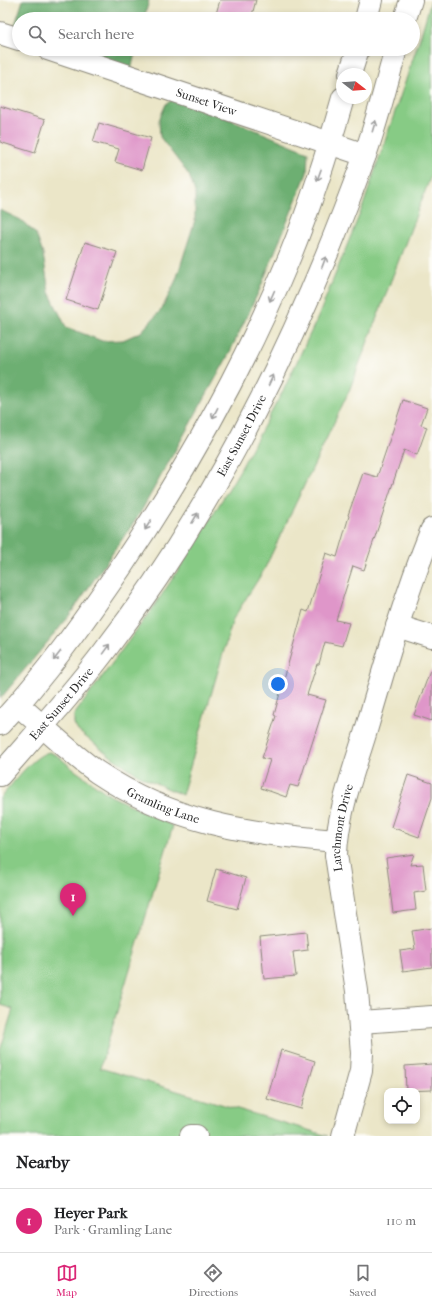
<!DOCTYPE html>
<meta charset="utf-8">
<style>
body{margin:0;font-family:"IM FELL French Canon",serif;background:#f6f6f6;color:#202124}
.controls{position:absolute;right:12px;bottom:12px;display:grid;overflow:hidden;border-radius:8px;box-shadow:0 2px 6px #0003}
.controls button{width:36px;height:36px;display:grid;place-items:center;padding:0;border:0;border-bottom:1px solid #e0e0e0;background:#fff;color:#202124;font:20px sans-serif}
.compass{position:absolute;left:336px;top:68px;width:36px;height:36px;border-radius:50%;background:#fff;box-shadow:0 2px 6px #0003;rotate:107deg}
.you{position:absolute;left:278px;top:684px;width:14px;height:14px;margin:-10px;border:3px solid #fff;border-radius:50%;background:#1a73e8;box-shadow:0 0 0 6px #1a73e833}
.badge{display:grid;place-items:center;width:26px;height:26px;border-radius:50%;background:#db2777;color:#fff;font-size:13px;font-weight:700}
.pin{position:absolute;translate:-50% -33px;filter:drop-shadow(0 1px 2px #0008)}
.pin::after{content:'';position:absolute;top:21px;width:14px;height:12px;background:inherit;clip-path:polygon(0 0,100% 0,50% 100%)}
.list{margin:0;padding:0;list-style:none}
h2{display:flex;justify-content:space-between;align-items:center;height:52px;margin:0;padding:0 16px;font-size:17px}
h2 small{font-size:13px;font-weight:400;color:#757577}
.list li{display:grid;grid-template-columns:26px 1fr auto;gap:12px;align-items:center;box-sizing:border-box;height:64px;padding:0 16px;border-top:1px solid #e0e0e0}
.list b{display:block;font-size:15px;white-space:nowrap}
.list p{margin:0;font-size:13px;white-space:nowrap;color:#757577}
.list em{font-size:13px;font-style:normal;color:#757577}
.icon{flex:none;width:22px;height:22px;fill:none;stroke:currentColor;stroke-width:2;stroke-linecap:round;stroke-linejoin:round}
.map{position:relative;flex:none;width:432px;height:1136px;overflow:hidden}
.search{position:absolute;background:#fff;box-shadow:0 2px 6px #0003;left:12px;right:12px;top:12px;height:44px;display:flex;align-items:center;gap:10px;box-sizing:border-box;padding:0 14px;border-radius:22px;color:#757577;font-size:15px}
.sheet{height:116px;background:#fff}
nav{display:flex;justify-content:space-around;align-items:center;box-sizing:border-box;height:56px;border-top:1px solid #e0e0e0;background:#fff;font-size:11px;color:#757577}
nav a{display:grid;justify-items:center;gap:2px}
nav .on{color:#db2777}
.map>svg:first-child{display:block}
</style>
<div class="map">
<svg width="432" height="1136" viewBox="0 0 432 1136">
<rect width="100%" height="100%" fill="#fdfcf7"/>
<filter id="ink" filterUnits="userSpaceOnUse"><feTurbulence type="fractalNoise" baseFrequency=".025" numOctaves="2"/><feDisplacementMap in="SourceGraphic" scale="8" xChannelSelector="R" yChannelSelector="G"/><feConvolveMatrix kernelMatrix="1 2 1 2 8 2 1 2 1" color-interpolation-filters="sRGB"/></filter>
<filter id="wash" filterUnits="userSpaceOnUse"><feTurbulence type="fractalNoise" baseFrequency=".012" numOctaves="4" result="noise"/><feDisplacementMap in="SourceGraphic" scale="16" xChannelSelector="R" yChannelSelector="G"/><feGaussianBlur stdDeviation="0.9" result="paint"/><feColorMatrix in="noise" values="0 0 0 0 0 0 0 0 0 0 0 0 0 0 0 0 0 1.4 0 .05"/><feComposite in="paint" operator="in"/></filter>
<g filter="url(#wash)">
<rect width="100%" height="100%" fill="#ebe6c8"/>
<g fill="#87cb85" stroke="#597b58">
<path d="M 431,0 L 432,173 L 349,391 L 264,570 L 233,619 L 182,795 L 142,777 L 113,758 L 78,731 L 74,724 L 74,715 L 155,605 L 198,540 L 240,470 L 284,389 L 318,317 L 363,206 L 421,35 Z"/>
<path d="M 49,752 L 58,756 L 73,769 L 111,796 L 173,826 L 100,1068 L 328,1136 L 0,1136 L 0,1051 L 13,1009 L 0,1005 L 0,798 C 12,785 32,756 49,752 Z"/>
</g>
<g fill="#6daf72" stroke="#4c6d4e">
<path d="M 23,0 L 149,0 L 144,19 L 19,19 L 19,33 L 13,31 Z"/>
<path d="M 67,49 L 136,49 L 131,70 Z"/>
<path d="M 177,97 L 308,152 L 307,173 L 259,291 L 227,358 L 139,515 L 66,620 L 0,699 L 0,210 L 21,220 L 36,234 L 43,254 L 49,292 L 66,327 L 102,341 L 123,340 L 141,332 L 162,309 L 176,280 L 195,220 L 195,192 L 189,175 L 160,137 L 159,120 L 166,104 Z"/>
</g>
<g id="blocks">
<g fill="#df96c9">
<path d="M 220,0 L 256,0 L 251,19 L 235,19 L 216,14 Z"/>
<path d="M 0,106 L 45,120 L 35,153 L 0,142 Z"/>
<path d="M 99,123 L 151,138 L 142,170 L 115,162 L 119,149 L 93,142 Z"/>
<path d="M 85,242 L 117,252 L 98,310 L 66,300 Z"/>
<path d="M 403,400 L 427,408 L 421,425 L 427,427 L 417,455 L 404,450 L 364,570 L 353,566 L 336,620 L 349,623 L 342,646 L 325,642 L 319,664 L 317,664 L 307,695 L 326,700 L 298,787 L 290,785 L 286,797 L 261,788 L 270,760 L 262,758 L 276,716 L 274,715 L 303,610 L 308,612 L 326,553 L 337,557 L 349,516 L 348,515 L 363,473 L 377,477 Z"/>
<path d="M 430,671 L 432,671 L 432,721 L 414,715 Z"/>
<path d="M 408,775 L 432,783 L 432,798 L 419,837 L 391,827 Z"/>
<path d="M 414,854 L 410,865 L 423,864 L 426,891 L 414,893 L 416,910 L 393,913 L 386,858 Z"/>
<path d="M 216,869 L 246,878 L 237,909 L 207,901 Z"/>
<path d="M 432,928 L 432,967 L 403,971 L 400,951 L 415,949 L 412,931 Z"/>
<path d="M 306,932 L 308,950 L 293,952 L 296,976 L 264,979 L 260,937 Z"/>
<path d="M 281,1050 L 315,1061 L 301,1109 L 267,1099 Z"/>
<path d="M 432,1064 L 432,1090 L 406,1091 L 405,1066 Z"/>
</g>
</g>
</g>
<g filter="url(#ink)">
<use href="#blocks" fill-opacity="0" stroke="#8b887a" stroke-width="1"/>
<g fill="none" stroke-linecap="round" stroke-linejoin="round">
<g stroke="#8b887a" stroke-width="24">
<g id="minor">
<path d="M 0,33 L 19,39"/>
<path id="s1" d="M 48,49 L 365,155"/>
<path d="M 397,626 L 432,637"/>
<path id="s2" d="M 18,705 C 44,727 69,752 97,772 C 173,823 248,834 336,841"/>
<path d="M 360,1022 L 432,1017"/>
<path d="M 191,1136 L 196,1136"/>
<path id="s3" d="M 343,1136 L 361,1071 L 362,1053 L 357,991 L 336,855 C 337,815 353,773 365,734 C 385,665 405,596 432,529"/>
</g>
</g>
<g stroke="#8b887a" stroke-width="24">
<g id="major">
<path d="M 366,19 L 371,0"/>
<path d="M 405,19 L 411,0"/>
<path d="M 350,74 L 358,49"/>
<path d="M 0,724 C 45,676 84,621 121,567 C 187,469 245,365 290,256 C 311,204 328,151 343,98"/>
<path id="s4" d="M 0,775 C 35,735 71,695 103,653 C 218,504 300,334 364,158 C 377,122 386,85 396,49"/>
</g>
</g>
<use href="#minor" stroke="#fff" stroke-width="22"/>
<use href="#major" stroke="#fff" stroke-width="22"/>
</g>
<defs><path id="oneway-shaft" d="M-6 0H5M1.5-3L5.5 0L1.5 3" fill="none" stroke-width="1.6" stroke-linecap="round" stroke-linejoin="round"/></defs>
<g stroke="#a0a0a0">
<use href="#oneway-shaft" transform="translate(374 126) rotate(-73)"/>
<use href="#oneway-shaft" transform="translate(319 175) rotate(110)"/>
<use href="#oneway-shaft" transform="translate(324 262) rotate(-69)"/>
<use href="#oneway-shaft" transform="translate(272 296) rotate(114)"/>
<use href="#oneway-shaft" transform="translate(271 380) rotate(-65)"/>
<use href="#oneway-shaft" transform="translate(215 413) rotate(117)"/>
<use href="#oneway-shaft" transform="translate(195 518) rotate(-59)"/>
<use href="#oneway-shaft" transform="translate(148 525) rotate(122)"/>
<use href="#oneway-shaft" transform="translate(106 649) rotate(-54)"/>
<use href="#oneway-shaft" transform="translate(57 656) rotate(128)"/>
</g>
</g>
<g text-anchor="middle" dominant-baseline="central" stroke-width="3.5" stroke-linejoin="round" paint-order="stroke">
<g font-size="12" fill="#2b2b2b" stroke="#fdfcf7">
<text stroke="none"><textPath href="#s1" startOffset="167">Sunset View</textPath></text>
<text stroke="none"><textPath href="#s4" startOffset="418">East Sunset Drive</textPath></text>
<text stroke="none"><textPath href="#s4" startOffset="94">East Sunset Drive</textPath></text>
<text stroke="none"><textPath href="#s2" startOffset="178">Gramling Lane</textPath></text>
<text stroke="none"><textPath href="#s3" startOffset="313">Larchmont Drive</textPath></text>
</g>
</g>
</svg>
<div class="controls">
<button><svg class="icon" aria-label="locate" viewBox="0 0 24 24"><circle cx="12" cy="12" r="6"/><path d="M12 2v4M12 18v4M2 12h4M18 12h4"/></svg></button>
</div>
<svg class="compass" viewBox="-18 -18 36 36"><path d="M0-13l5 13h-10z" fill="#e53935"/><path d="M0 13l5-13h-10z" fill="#757577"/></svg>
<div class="you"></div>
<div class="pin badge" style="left:73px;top:916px">1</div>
<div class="search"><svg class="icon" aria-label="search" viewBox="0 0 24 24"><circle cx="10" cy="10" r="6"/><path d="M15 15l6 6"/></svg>Search here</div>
</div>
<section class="sheet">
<h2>Nearby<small></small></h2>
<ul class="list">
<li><span class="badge">1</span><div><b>Heyer Park</b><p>Park · Gramling Lane</p></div><em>110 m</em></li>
</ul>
</section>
<nav>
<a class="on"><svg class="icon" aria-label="map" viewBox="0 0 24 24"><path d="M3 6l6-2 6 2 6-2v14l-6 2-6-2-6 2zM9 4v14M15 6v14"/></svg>Map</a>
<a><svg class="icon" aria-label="directions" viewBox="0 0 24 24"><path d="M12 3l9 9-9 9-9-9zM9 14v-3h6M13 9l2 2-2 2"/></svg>Directions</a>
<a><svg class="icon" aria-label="saved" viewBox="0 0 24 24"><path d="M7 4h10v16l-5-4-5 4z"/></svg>Saved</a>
</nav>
